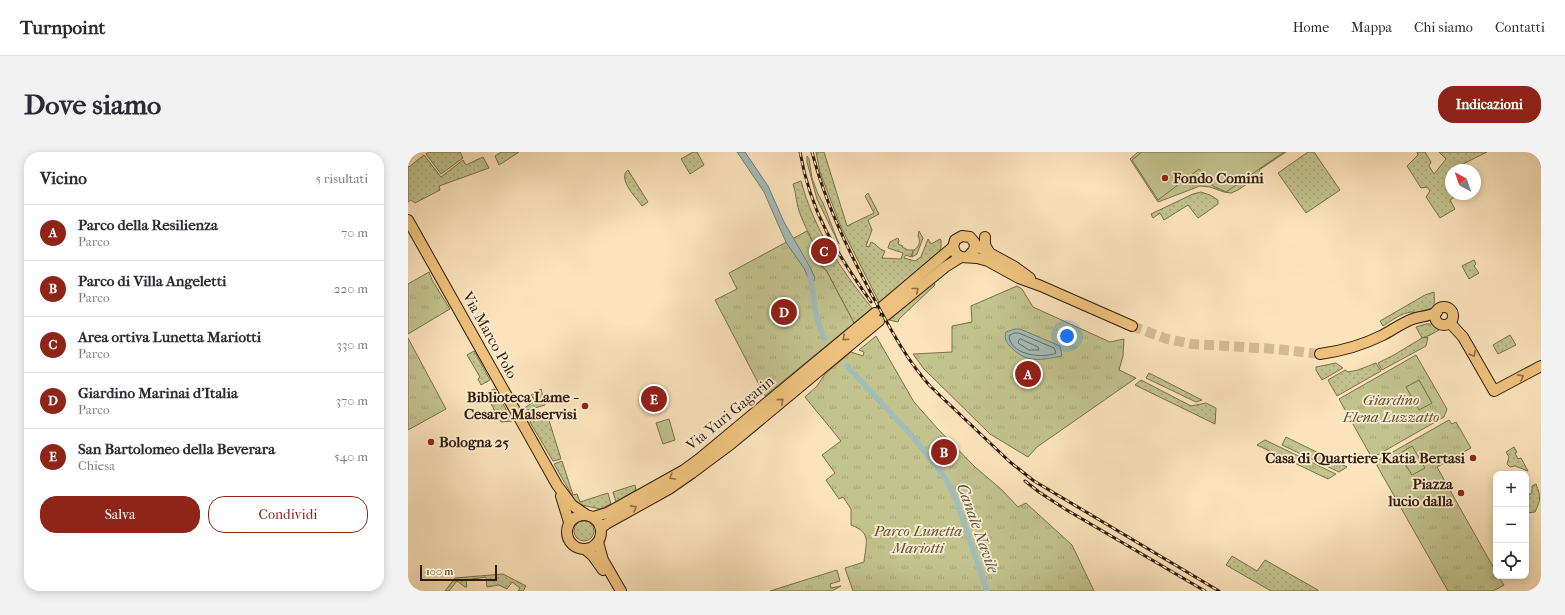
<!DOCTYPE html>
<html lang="it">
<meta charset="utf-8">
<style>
body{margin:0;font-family:"IM FELL French Canon",serif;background:#f2f2f3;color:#2b2b33}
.controls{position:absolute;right:12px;bottom:12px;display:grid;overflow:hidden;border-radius:8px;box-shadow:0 2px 10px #0003}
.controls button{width:36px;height:36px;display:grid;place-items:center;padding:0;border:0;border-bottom:1px solid #e1e1e2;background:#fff;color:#2b2b33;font:20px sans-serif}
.compass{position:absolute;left:1037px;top:12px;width:36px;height:36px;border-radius:50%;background:#fff;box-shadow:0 2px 10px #0003;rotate:320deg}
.scale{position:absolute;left:12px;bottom:10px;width:77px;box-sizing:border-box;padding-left:4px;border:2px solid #331c06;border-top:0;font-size:11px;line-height:14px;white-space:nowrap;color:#331c06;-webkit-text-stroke:3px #fcedd3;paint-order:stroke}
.you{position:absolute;left:659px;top:184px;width:14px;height:14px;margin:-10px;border:3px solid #fff;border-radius:50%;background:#1a73e8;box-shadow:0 0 0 6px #1a73e833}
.badge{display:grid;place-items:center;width:26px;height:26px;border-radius:50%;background:#8f2418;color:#fff;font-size:13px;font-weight:700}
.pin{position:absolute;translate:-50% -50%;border:2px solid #fff;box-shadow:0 1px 4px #0006}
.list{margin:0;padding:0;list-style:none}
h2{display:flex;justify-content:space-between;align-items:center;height:52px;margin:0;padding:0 16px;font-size:17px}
h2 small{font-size:13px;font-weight:400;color:#7c7c81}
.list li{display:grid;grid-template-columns:26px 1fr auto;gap:12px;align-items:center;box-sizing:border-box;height:56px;padding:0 16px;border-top:1px solid #e1e1e2}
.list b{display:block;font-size:15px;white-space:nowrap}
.list p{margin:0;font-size:13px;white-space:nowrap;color:#7c7c81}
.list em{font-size:13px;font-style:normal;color:#7c7c81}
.actions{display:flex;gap:8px;padding:12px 16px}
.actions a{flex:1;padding:9px 0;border:1px solid #8f2418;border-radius:16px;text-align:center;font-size:14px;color:#8f2418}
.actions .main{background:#8f2418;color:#fff}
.icon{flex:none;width:22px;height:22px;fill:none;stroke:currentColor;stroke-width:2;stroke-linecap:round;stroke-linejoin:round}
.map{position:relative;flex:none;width:1133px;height:439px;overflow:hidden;border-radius:16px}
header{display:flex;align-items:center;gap:24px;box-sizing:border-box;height:56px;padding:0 20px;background:#fff;border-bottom:1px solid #e1e1e2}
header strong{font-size:19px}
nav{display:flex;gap:22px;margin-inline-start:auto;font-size:14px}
.intro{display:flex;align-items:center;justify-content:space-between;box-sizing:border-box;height:96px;padding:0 24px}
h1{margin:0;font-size:28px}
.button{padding:10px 18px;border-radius:16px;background:#8f2418;color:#fff;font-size:14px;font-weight:700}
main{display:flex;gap:24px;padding:0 24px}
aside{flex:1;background:#fff;border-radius:16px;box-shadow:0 2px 10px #0003}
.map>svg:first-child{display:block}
</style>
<header>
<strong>Turnpoint</strong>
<nav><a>Home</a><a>Mappa</a><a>Chi siamo</a><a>Contatti</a></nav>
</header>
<div class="intro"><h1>Dove siamo</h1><a class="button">Indicazioni</a></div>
<main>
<aside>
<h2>Vicino<small>5 risultati</small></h2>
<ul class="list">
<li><span class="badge">A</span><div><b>Parco della Resilienza</b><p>Parco</p></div><em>70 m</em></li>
<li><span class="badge">B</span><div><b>Parco di Villa Angeletti</b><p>Parco</p></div><em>220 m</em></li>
<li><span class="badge">C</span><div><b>Area ortiva Lunetta Mariotti</b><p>Parco</p></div><em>330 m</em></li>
<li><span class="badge">D</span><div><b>Giardino Marinai d'Italia</b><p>Parco</p></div><em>370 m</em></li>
<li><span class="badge">E</span><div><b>San Bartolomeo della Beverara</b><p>Chiesa</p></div><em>540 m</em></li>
</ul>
<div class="actions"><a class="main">Salva</a><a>Condividi</a></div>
</aside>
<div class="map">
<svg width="1133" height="439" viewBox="0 0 1133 439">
<defs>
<pattern id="grass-dots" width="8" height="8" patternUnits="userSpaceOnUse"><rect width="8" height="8" fill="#c2c38d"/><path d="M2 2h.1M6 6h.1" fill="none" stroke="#a7a778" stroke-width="1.8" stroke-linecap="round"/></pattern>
<pattern id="park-tufts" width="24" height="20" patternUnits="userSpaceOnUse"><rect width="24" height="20" fill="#c2c38d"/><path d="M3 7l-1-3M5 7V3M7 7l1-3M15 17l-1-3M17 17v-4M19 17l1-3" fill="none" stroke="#a7a778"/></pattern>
</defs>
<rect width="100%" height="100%" fill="#fbe3bb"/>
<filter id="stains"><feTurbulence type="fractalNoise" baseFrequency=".005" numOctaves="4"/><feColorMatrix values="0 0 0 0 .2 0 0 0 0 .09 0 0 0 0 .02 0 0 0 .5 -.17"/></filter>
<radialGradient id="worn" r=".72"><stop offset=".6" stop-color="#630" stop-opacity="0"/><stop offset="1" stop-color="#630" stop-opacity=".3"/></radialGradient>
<g fill="url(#grass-dots)" stroke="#7a704a">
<path d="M 21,0 L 52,0 L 55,6 L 33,22 L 18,2 Z"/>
<path d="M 93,0 L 111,0 L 91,13 L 87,4 Z"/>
<path d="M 285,0 L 289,0 L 296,13 L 282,22 L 273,7 Z"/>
<path d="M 408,0 L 416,0 L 439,74 L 466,61 L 457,44 L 460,41 L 471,62 L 460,68 L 464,78 L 458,94 L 461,95 L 463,90 C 469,92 470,97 477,99 L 474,106 L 493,107 L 495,101 L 480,96 L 482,90 L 490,86 L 491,89 L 490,92 L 495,94 L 494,95 L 500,98 L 506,98 C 511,95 513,89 510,84 L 511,79 L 515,86 L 509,102 L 504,105 L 505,99 L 503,105 L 498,103 L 496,106 L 507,109 L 513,105 L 520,87 L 523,92 L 532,87 L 533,88 L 533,96 L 531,100 L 472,150 L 471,150 L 433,75 L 412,20 Z"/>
<path d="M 900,0 L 906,0 L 932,38 L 898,61 L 870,21 Z"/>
<path d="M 1009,0 L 1017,0 L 1023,10 L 1021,14 L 1026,22 L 1038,7 L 1031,0 L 1079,0 L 1043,18 L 1043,42 L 1051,42 L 1042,48 L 1047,57 L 1032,66 L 1018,45 L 1022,39 L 1019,35 L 1013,36 L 999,14 L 1010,3 Z"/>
<path d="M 16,3 L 33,25 L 55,8 L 58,13 L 75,5 L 81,16 L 31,34 L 32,38 L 7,51 L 3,48 L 0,50 L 0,14 L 1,15 Z"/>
<path d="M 399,4 L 401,7 L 404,26 L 410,42 L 415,51 L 431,92 L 409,47 L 399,10 Z"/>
<path d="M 220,18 L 240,50 L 234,54 C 228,45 209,27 220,18 Z"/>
<path d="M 393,29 C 406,77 432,117 464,156 L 446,171 L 418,118 L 412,112 L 415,109 C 407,93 397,76 391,59 C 388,50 388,40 385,32 Z"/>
<path d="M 793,40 L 802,43 L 810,48 L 810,52 L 790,66 L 780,53 L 756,68 L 752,61 L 745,66 L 743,62 L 785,42 Z"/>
<path d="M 1066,108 L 1068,112 L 1066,114 L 1071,121 L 1061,127 L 1054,114 Z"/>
<path d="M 526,130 L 527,133 L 491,167 L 490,170 L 481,168 Z"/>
<path d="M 1026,140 C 1027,153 1027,162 1012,161 C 1009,161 1006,160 1003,160 C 993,161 983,169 975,174 L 972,169 L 1017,143 Z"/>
<path d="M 1018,172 L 1024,172 L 1033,177 L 1022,183 L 1014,186 L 1008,175 Z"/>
<path d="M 1102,183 L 1108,193 L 1090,202 L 1085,193 Z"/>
<path d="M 1020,185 L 1018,194 L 974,218 L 970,211 L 986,203 L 1014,186 Z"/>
<path d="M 66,199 L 82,228 L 73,233 L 70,227 L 72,225 L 59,203 Z"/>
<path d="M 928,211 L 935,216 L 914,228 L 908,218 L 908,215 Z"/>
<path d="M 968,211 L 973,219 L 929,244 L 920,228 L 937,218 L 940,220 L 950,218 Z"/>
<path d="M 741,221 L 794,248 L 788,250 L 738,226 Z"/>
<path d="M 733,228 L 783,254 L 798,251 L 808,256 L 807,272 L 727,233 Z"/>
<path d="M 86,237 L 88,238 L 104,269 L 93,270 L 78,243 L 79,240 Z"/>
<path d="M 133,237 L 137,253 L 116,259 L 115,257 L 127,249 L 123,243 Z"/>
<path d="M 139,262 L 153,307 L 145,309 L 122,270 L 123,268 Z"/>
<path d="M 1106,295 L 1109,300 L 1107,301 L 1110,307 L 1113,306 L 1120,319 L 1107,314 L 1102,315 L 1099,312 L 1101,305 L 1098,300 Z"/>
<path d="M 154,309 L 165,343 L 169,342 L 172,350 L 200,341 L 203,352 L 192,357 L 169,352 L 146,312 Z"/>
<path d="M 1128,332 C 1133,345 1133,347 1127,360 L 1118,361 L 1118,344 L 1124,341 L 1124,334 Z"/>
<path d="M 227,333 L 228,338 L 208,350 L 205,340 Z"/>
<circle cx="176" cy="379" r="10"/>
<path d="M 824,404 L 849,419 L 857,408 L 910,438 L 910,439 L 863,439 L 818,413 Z"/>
<path d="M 95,422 L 118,434 L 115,439 L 110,439 L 112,436 L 104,430 L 99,437 L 91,433 L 79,435 L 78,425 L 58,428 L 59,435 L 57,435 L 49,429 L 41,439 L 37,439 L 47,426 Z"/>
</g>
<g fill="url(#park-tufts)" stroke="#7a704a">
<path d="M 730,0 L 878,0 L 851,18 L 854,22 L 830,38 L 823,41 L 816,40 L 802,35 L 792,34 L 750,50 L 722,7 Z"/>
<path d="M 399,79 L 415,110 L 412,113 L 418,118 L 446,171 L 357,244 L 307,148 L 329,137 L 321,121 Z"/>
<path d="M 21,120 L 24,128 L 42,157 L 0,182 L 0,132 Z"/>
<path d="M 609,134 L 614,137 L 625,155 L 702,190 L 716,187 L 715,204 L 711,218 L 728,226 L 629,295 L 620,305 L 582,282 L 516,217 L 505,202 L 544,200 L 544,174 L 564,170 L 563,154 Z"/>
<path d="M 468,184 L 506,250 L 529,276 L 567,315 L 594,338 L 610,355 L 618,351 L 664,393 L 686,439 L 445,439 L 437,416 L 456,410 C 458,390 464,381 443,373 L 443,357 L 435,345 L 431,347 L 418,328 L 427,321 L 414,303 L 433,289 L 397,245 L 409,234 L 417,222 L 443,200 L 455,204 L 456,200 L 451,198 Z"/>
<path d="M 0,186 L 38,257 L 0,278 Z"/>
<path d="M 1008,203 L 1039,257 L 1036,265 L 964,306 L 931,247 Z"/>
<path d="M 1041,268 L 1044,272 L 1048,270 L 1063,296 L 1029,315 L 1088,420 L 1088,424 L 1090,424 L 1096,433 L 1085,439 L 1040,439 L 967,310 Z"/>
<path d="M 878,285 L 939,315 L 931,320 L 874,293 Z"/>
<path d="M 857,288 L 928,322 L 920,327 L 849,293 Z"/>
<path d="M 429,418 L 432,429 L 422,432 L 423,436 L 433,434 L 424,439 L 362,439 Z"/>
</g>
<g fill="#c2c38d" stroke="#7a704a">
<path d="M 734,0 L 876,0 L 818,40 L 805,34 L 791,17 L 750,48 L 724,8 Z"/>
<path d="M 1011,228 L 1024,251 L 1011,258 L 998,235 Z"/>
<path d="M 261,267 L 267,288 L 255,292 L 248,271 Z"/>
<path d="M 1004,294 L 1017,316 L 1004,323 L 991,302 Z"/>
</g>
<g fill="#a2bcba" stroke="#767c72">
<path d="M 329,0 L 337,0 L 360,34 L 376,70 L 402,115 L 407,126 L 406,129 L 402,130 L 396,116 L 379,92 L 373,79 L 356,40 Z"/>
<path d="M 607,177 L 612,177 L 652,194 L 654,204 C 633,208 618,212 602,194 C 598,190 596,186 598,180 Z"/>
</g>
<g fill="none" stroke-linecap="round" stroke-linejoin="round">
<g stroke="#6a6c60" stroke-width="1">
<path d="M 607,181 L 611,181 L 646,196 L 648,201 C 634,207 602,203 601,184 Z"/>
<path d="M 613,187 L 630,195 L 631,198 L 621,198 L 610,191 L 611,188 Z"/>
</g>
<g stroke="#a2bcba" stroke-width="5.5">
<path d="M 402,124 L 409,167 L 416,186"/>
<path d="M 439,214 L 506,286 L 538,327 L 548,348 L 579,439"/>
</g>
<path stroke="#d3bb97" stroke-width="10" stroke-dasharray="10 5" stroke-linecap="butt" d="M 724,174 L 759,187 L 784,192 L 868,197 L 912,202"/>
<g stroke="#331c06" stroke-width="12">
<g id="major">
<path d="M 0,68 L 149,333 L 164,353 L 177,362"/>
<path d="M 577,85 L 577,93 L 581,100"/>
<path d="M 567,93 L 607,115 L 622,126"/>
<path d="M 560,105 L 566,98 L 567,91 L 562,85 L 554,84 L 547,88 L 545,95 L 548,102 L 553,105 L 569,106 L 580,109 L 611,126 L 633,134 L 724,174"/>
<path d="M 474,155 L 545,95"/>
<circle cx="1036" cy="164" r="9"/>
<path d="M 478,163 L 537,115 L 553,105"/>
<path d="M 1042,171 L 1055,185 L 1086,239 L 1133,214"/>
<path d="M 912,202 C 934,199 955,193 975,183 C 984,178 993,172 1002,168 C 1011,164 1020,165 1029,160"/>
<path d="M 153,344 L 161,370"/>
<circle cx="176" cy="380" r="17"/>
<path d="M 185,365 L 199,361 L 276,318 L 291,307 L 467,161"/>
<path d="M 193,376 L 198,372 L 261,337 L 284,321 L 323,292 L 471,169"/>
<path d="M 190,390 L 195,408 L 213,439"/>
<path d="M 177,397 L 185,404 L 195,418"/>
</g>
</g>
<use href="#major" stroke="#eec27e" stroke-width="10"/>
<g stroke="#331c06" stroke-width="3">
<g id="rail">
<path d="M 392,0 C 403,62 428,100 463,150"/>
<path d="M 404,0 C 417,50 439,96 463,141 C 481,174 497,206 522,234 L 602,310 L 626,329 L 811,439"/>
<path d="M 617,329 L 631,340 L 657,357 L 797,439"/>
</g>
</g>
<use href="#rail" stroke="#fcedd3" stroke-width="1.5" stroke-dasharray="4.5" stroke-linecap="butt"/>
</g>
<defs><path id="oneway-chevron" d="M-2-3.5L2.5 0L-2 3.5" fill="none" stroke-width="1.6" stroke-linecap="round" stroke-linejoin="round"/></defs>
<g stroke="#906f42">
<use href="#oneway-chevron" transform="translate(508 138) rotate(-39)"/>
<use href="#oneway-chevron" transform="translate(437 186) rotate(140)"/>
<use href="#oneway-chevron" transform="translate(1065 202) rotate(60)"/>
<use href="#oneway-chevron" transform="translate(1113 225) rotate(-29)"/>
<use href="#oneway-chevron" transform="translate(373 249) rotate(-40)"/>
<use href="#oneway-chevron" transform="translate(264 325) rotate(150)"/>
<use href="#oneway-chevron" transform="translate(226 356) rotate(-29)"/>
</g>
<g fill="#8f2418" stroke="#fcedd3" stroke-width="1.5">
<circle cx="757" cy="26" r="4"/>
<circle cx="177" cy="254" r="4"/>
<circle cx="23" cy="290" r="4"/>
<circle cx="1065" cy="306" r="4"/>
<circle cx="1053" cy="341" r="4"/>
</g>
<g text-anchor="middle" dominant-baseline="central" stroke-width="3.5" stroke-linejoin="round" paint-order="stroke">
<g font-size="15" font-weight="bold" fill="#331c06" stroke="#fcedd3" text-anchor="end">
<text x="765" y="26" text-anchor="start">Fondo Comini</text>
<text x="169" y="245">Biblioteca Lame -<tspan x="169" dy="17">Cesare Malservisi</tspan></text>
<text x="31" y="290" text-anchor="start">Bologna 25</text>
<text x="1057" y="306">Casa di Quartiere Katia Bertasi</text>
<text x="1045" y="332">Piazza<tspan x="1045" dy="17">lucio dalla</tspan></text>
</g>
<g font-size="15" fill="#331c06" stroke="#fcedd3">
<text transform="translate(82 183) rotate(61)">Via Marco Polo</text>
<text transform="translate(322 261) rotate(-39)">Via Yuri Gagarin</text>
</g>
<g font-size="15" font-style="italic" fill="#5e4e2e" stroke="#fcedd3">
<text x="983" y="248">Giardino<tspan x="983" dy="17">Elena Luzzatto</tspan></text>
<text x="510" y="379">Parco Lunetta<tspan x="510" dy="17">Mariotti</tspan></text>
</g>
<g font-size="16" font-style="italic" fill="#5a5445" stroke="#fcedd3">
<text transform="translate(570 376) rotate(70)">Canale Navile</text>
</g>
</g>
<rect width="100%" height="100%" filter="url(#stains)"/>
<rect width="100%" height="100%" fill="url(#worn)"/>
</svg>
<div class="controls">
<button>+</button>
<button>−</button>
<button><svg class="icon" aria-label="locate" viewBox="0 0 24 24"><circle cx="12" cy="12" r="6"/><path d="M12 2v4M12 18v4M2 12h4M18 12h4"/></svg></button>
</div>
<svg class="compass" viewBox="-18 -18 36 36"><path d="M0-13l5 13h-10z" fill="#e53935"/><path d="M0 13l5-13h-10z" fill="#7c7c81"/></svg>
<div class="scale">100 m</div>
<div class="you"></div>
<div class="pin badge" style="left:620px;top:222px">A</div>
<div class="pin badge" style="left:536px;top:300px">B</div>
<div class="pin badge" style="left:416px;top:99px">C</div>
<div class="pin badge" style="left:376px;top:160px">D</div>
<div class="pin badge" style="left:246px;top:247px">E</div>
</div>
</main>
